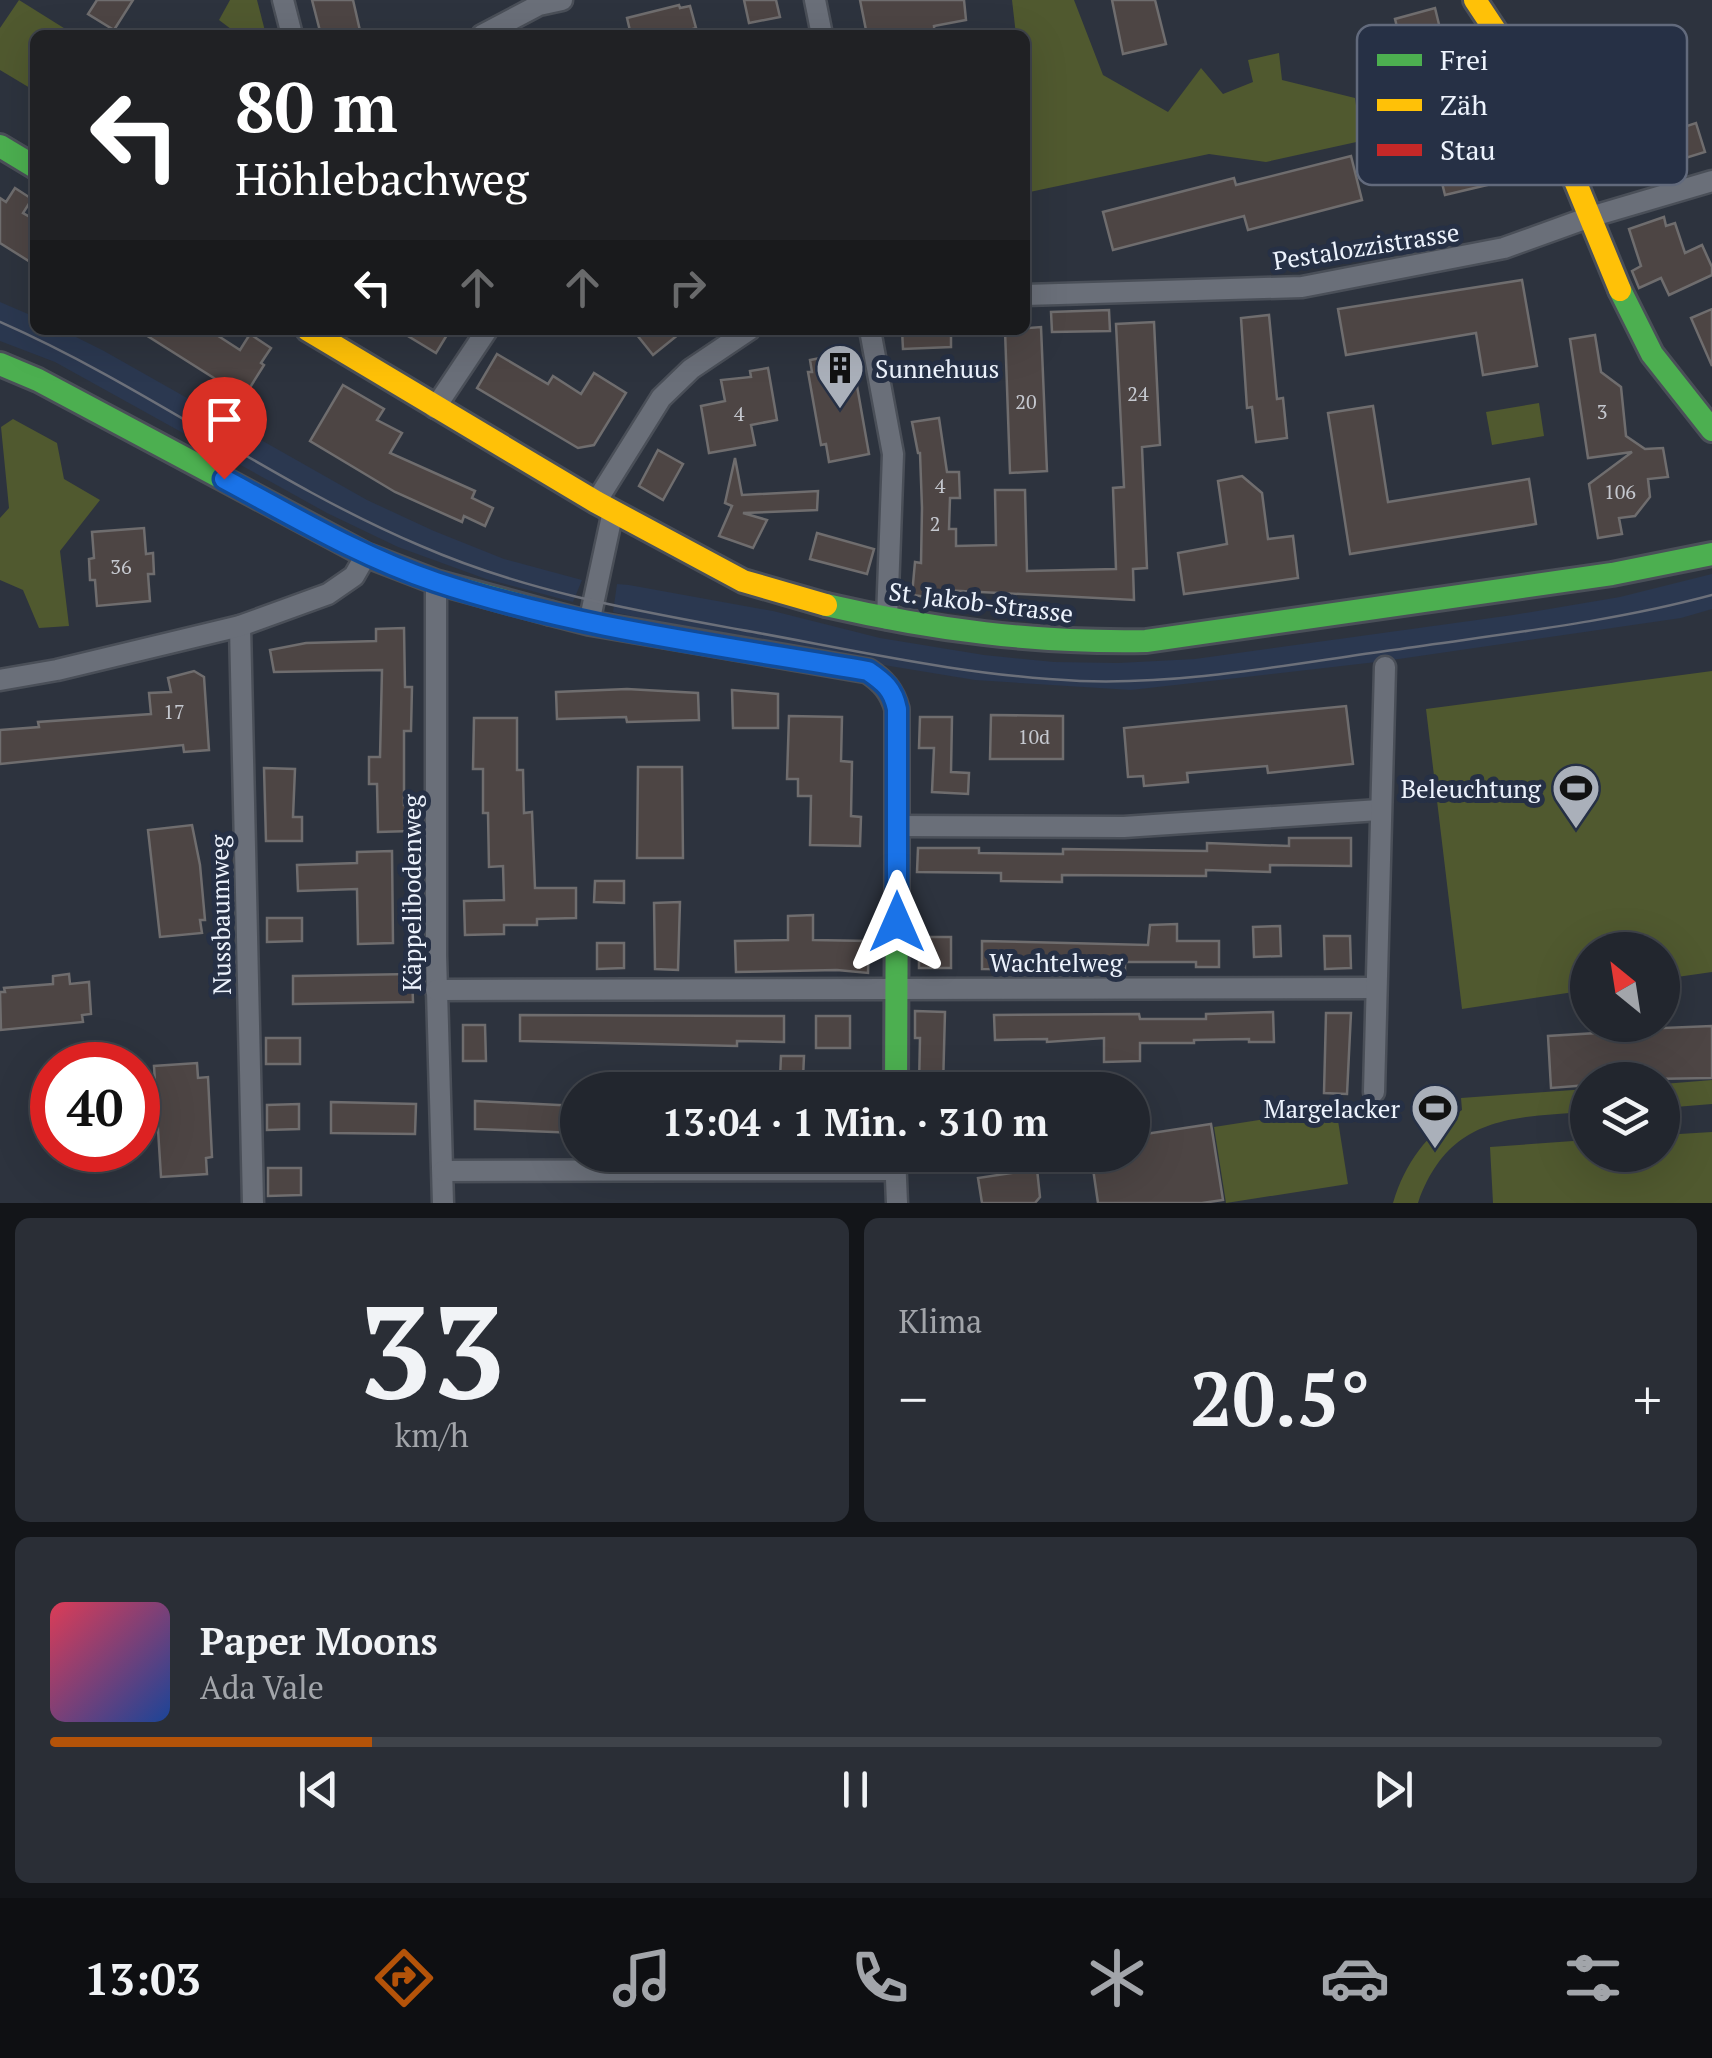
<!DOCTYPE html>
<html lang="de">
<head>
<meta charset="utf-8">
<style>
  :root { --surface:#22262e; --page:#2a2e36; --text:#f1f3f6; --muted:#a2a5aa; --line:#3f434a; --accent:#b45309 }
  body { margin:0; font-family:"PT Serif",serif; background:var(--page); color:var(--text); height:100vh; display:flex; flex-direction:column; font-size:38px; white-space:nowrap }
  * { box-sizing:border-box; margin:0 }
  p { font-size:32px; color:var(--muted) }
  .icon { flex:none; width:55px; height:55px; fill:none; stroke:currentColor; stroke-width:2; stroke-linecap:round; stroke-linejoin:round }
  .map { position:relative; height:1203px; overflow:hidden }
  .sheet { display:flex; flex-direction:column; gap:15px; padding:15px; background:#131519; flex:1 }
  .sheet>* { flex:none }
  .banner { position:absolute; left:30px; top:30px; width:1000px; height:305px; border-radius:15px; box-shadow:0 10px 40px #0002,0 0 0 2px var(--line); background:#202124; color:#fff; overflow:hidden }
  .needle { width:65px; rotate:330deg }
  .tools { position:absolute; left:1570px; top:932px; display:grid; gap:20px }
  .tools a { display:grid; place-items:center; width:110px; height:110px; border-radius:50%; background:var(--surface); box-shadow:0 10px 40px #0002,0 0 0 2px var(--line); font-size:50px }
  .speed { position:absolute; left:30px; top:1042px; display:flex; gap:20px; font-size:50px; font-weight:700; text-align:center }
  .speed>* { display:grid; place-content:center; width:130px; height:130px; border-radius:50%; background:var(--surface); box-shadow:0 10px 40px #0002,0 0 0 2px var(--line); line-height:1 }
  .speed .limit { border:15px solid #d22; background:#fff; color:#111 }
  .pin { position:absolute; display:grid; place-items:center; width:85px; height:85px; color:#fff; margin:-102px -42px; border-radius:50% 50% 50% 0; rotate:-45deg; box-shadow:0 0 10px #0007 }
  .pin .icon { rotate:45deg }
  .me { position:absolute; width:110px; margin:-55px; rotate:0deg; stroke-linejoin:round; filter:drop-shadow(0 0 8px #0008) }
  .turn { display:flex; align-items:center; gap:35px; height:210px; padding:0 40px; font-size:45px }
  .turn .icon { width:130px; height:130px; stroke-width:2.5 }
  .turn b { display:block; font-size:70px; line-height:85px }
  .lanes { display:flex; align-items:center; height:95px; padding:0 40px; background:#0003; justify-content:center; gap:50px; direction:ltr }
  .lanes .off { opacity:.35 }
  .big { font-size:75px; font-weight:700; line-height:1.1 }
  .sheet .widget { flex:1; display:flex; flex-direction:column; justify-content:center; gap:15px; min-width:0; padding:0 35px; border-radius:15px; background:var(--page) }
  .sheet .dial { align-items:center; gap:0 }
  .dial b { font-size:130px; line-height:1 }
  .song { display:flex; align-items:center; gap:30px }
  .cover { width:120px; height:120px; border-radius:15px; background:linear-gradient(135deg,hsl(350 70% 55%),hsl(220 70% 35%)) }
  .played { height:10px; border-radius:5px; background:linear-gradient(90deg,var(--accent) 20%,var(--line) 20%) }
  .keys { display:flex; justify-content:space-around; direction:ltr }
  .heat { display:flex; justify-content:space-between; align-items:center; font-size:55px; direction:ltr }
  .sheet .tiles { flex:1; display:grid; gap:15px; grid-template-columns:1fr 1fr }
  .widget:last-child { grid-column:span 2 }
  .trip { position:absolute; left:560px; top:1072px; width:590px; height:100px; border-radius:50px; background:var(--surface); box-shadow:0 10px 40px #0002,0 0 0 2px var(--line); font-weight:700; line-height:100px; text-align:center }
  .tabs { display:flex; height:160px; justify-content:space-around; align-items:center; background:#0e0f12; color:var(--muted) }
  .tabs .icon { width:70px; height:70px }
  .tabs .on { color:var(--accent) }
  .tabs b { font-size:45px; color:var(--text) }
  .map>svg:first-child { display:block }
  .built { fill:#2b3850 }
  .green { fill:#50592f }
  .building { fill:#4d4544; stroke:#6f6d6e; stroke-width:2.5 }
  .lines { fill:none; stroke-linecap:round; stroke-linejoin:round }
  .street-casing { stroke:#4a4f58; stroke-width:25 }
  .fast-casing { stroke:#4a4f58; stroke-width:28 }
  .slow-casing { stroke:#4a4f58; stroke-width:28 }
  .jam-casing { stroke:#4a4f58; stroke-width:28 }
  .street { stroke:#6a6f79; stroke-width:20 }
  .fast { stroke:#4caf50; stroke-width:22 }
  .slow { stroke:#ffc107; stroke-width:22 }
  .jam { stroke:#c62828; stroke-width:22 }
  .tram { stroke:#6c707a; stroke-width:2.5 }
  .route-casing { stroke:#114b97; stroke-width:25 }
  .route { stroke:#1a73e8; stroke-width:18 }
  .labels { text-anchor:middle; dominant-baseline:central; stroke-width:10; stroke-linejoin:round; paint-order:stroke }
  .number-label { font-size:20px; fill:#c5c8cf }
  .street-label { font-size:25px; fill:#edf3fd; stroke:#263045 }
  .poi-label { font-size:25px; fill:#edf3fd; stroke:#263045; text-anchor:end }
  .key { fill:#263045; stroke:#626a7c; stroke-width:2.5 }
  .key-label { font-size:28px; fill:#edf3fd }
</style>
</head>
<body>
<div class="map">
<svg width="1712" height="1203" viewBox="0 0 1712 1203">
  <rect width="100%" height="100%" fill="#2d333e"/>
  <g class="built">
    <path d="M0,302L35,317V330H62L104,351L367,500L434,531L504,559L582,580L573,602L486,579L398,547L327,513L55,362L0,341Z"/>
    <path d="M1712,574V609L1681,618L1385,661L1131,690L975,680L768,646L613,612L617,584L629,585L773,611L880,638L984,655L1054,662L1118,663L1195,659L1513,615L1620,597Z"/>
  </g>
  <g class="green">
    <path d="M19,0L75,35H35V91L0,70V28Z"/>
    <path d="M230,0H257L266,35H239L219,20Z"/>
    <path d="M1012,0H1074L1103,75L1168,112L1201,68L1223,94L1253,82L1248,60L1279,53L1282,80L1355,98L1361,141L1266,162L1209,154L1025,193V35H1016Z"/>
    <path d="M1539,403L1544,436L1492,445L1486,412Z"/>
    <path d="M13,419L57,443L64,479L100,500L60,551L69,626L39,628L23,590L0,580V518L9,508L1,427Z"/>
    <path d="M1712,671V972L1663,979L1662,950H1588L1587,990L1462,1009L1426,709Z"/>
    <path d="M1712,1080V1104L1663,1108V1084Z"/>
    <path d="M1587,1089V1112C1510,1117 1448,1117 1418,1203H1393C1405,1163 1427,1134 1462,1110L1461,1098Z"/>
    <path d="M1336,1108L1348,1184L1226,1203L1214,1127Z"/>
    <path d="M1712,1132V1203H1493L1490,1147L1587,1140L1588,1155H1662L1663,1135Z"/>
  </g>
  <g class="building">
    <path d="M97,0H133L114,30L88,14Z"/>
    <path d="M312,0H353L361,35H321Z"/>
    <path d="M744,0H776L780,17L749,23Z"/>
    <path d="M860,0H964L966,20L934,26L935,35H867Z"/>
    <path d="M1112,0H1155L1166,44L1123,54Z"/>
    <path d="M679,5L680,8L690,6L696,28L686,31L687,35H631L627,18Z"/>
    <path d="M1435,8L1456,94L1465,92L1487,185L1445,195L1423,106L1417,108L1395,19Z"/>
    <path d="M1696,123L1705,152L1669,163L1672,171L1650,182L1637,155L1670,140L1668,132Z"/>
    <path d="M1351,156L1362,200L1248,230L1244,216L1113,250L1103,212L1234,178L1236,185Z"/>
    <path d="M15,188L32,199L23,213L35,220V265L0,243V198L6,202Z"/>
    <path d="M1664,217L1666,226L1675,223L1685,253L1702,245L1712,267V275L1669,295L1661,278L1639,288L1632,271L1641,266L1629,229Z"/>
    <path d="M1522,280L1537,366L1483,375L1476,333L1346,355L1338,309Z"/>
    <path d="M1712,309V366L1691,318Z"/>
    <path d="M1109,310L1110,331L1052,332L1051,312Z"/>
    <path d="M1269,315L1277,399L1283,398L1287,438L1256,442L1252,407L1247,408L1241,318Z"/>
    <path d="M1154,322L1160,445L1142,447L1147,568L1133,569L1134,600L943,590L942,599L912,595L915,562L921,563L922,508L920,453H918L912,422L939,418L947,472H959L960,498H950L949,529H956V546L996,545L995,490H1025L1027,571L1116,569L1113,488L1124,487L1116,324Z"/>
    <path d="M1041,327L1047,471L1010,473L1005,330Z"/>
    <path d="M138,330H209L240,350L250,334L271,348L261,363L264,365L244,397Z"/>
    <path d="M398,330H450L436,353Z"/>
    <path d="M633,330H684L653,355Z"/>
    <path d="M902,330H951V347L903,349Z"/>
    <path d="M1595,335L1601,372L1621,387L1626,436L1645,449L1663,448L1668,477L1648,479L1650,497L1635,516L1619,518L1622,534L1598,538L1589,484L1632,452L1588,458L1570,339Z"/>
    <path d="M851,352L869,454L829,462L826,444L821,445L808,372H812L810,360Z"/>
    <path d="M497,354L548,384L553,376L581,394L594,373L626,393L594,445L578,448L477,388Z"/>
    <path d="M768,368L777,420L751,425L755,445L709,453L701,406L725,401L721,380L751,377L750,371Z"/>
    <path d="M343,385L384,409L377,420L402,433L390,453L475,491L472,498L493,508L485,526L464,516L462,522L395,492L310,441Z"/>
    <path d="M1373,406L1388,502L1529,479L1536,524L1350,554L1328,413Z"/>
    <path d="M658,450L683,464L663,500L639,486Z"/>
    <path d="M735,458L742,495L818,491L817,510L743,513L767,520L753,548L719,536L732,506L725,503Z"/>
    <path d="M1242,476L1262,493L1268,539L1293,536L1298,578L1184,594L1178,553L1227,544L1218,481Z"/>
    <path d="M144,528L146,554L153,553L154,574H148L150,601L97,606L95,580H90L89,559L94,558L92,532Z"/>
    <path d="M817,533L874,549L867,574L810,559Z"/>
    <path d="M404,628L405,687H412L411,731H404V805H410L411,831L378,832L377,784H369V757H380L382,670L274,672L270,650L306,643L376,641V629Z"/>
    <path d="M194,671L204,677L209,750L184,752L183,745L0,764V730L39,727L38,722L151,714L149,693L171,692L168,678Z"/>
    <path d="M627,689L698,693L699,720L627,722L626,717L557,719L556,692Z"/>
    <path d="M732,690L778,694V728H733Z"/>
    <path d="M1346,706L1353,764L1268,773L1267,766L1187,773L1188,782L1144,786L1143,776L1128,777L1124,728Z"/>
    <path d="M991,715L1063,716V759H990Z"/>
    <path d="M789,716L842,717L841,761L852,762L851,816L861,817L860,846L810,845L811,796H798V779H787Z"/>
    <path d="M920,717H952L951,772L969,773L968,794L932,792L934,748H919Z"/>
    <path d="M474,718H517V770H523L524,813L532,812L535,888H576V918L537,919V925H504V934L465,935L464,901L504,900L503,866L489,867L488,813H483V769H473Z"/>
    <path d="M638,767H682L683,858H637Z"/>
    <path d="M264,768L295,769L293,817H302V841H266Z"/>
    <path d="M192,825L200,865L205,920H200L202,933L160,937L148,830Z"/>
    <path d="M1289,838H1351V866L1270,865V872L1206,870V876L1062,875V882L1001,881V873L917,872L918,848H979V853L1063,854V849L1207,851V843L1289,846Z"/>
    <path d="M392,851L393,943L358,944L357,889L298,891L297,865L357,863V852Z"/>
    <path d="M595,881H624V903L594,902Z"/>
    <path d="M680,902L678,970L655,969L654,903Z"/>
    <path d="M813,915V940L869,941L868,973L837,970L736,972L735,941L788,940V916Z"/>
    <path d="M267,918H302V941L267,942Z"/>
    <path d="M1177,924V941H1219V967H1196V962H1125V970L982,969V941L1148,945L1150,925Z"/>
    <path d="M1280,926L1281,956L1254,957L1253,927Z"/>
    <path d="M1324,936H1350L1351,968L1325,969Z"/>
    <rect x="919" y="937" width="32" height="31"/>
    <path d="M597,943H624V968L597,969Z"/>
    <path d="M69,974L70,984L89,982L91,1014L82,1015L83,1022L1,1030L0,992H5L4,988L53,984V976Z"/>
    <path d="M412,974L413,1002L293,1004V976Z"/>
    <path d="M915,1011L945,1012L943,1087L919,1086L920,1038H915Z"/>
    <path d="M1273,1012L1274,1042H1249V1039L1194,1040V1043H1140V1061L1104,1062V1038L1047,1042V1039L995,1040L994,1015L1139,1014L1140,1019H1206V1014Z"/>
    <path d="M1326,1013H1351L1347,1094L1324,1093Z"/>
    <path d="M520,1015L784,1016V1042L737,1041V1046L520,1041Z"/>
    <rect x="816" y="1016" width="34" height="32"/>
    <path d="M463,1025H485L486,1061H463Z"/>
    <path d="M1629,1025H1664V1028L1712,1026V1078L1588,1080V1085L1551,1088L1548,1036L1630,1031Z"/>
    <rect x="266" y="1038" width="34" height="26"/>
    <path d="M781,1056H804L803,1078H780Z"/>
    <path d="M197,1063L198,1078L208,1077L212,1157L206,1158L207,1174L161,1177L154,1066Z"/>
    <path d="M475,1101L578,1106V1133L475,1129Z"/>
    <path d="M331,1102L416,1104L415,1134L331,1133Z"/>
    <path d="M299,1104V1129L267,1130V1105Z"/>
    <path d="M1211,1124L1223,1200L1202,1203H1098L1091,1155H1132V1136Z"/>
    <path d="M268,1168H301V1195L268,1196Z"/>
    <path d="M1037,1169L1040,1197L1035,1203H982L978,1178Z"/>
  </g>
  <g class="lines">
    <g class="street-casing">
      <g id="street">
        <path d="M283,0L292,35"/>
        <path d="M815,0L822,35"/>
        <path d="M482,35L539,5L562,0"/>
        <path d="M1025,295L1302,287L1504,248L1590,217L1712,181"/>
        <path d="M870,330L893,454L887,619"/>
        <path d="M435,408L487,330"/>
        <path d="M596,502L661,398L691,369L749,330"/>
        <path d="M436,582V955L443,1203"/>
        <path d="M589,623L613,511"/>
        <path d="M240,626L253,1203"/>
        <path d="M0,680L57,670L240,626L328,594L354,576L366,555"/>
        <path d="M896,826L1124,827L1379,810"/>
        <path d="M436,990L1376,988"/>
        <path d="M1374,1092L1385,667"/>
        <path d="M895,1155L897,1203"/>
        <path d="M443,1171L895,1170"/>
      </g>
    </g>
    <g class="fast-casing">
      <g id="fast">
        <path d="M0,146L35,167"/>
        <path d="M1620,290L1652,354L1712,430"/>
        <path d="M0,364L38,380L366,555L436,582L550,613"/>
        <path d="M826,605C934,630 1035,643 1146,641L1612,574L1712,554"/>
        <path d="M896,1090L897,860"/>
      </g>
    </g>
    <g class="slow-casing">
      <g id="slow">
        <path d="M1475,0L1524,74L1557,137L1620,290"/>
        <path d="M308,330L596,502L743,581L826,605"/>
      </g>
    </g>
    <g class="jam-casing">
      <path id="jam" d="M550,613L589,623L868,671C883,681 892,691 897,709V860"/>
    </g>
    <use href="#street" class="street"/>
    <use href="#fast" class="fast"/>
    <use href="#slow" class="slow"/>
    <use href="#jam" class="jam"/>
    <path class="tram" d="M0,322C146,386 274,484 421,546C524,591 632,610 742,630C854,650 966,676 1080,681C1185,685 1290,664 1393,650C1500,634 1608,623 1712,595"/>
  </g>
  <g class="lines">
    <g class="route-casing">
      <path id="route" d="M224,479C293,516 361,557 436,582C575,628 723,646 868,671C884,682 893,689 897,709V922"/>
    </g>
    <use href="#route" class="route"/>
  </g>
  <defs>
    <g id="building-pin" transform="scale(2.5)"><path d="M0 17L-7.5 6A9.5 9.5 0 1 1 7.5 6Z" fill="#aab0ba" stroke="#263045"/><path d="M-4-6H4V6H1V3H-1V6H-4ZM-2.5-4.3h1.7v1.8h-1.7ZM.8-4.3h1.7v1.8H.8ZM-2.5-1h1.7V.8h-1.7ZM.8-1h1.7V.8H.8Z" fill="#111"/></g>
    <g id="stadium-pin" transform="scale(2.5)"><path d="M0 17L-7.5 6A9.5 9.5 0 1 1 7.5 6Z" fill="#aab0ba" stroke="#263045"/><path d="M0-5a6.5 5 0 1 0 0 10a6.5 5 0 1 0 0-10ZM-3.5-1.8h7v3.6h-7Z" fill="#111"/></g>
  </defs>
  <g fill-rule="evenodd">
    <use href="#building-pin" x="840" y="368"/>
    <use href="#stadium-pin" x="1576" y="788"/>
    <use href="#stadium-pin" x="1435" y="1108"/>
  </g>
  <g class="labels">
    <g class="number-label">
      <text x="1138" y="393">24</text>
      <text x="1026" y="401">20</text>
      <text x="1602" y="411">3</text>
      <text x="739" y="413">4</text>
      <text x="940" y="485">4</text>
      <text x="1620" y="491">106</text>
      <text x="935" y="523">2</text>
      <text x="121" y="566">36</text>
      <text x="174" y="711">17</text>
      <text x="1034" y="736">10d</text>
    </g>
    <g class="street-label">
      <text transform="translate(1366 246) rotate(-9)">Pestalozzistrasse</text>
      <text transform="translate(981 602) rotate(7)">St. Jakob-Strasse</text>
      <text transform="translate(411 893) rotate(-90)">Käppelibodenweg</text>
      <text transform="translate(220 915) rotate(-91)">Nussbaumweg</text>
      <text x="1056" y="962">Wachtelweg</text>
    </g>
    <g class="poi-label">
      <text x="875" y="368" text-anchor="start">Sunnehuus</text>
      <text x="1541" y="788">Beleuchtung</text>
      <text x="1400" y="1108">Margelacker</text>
    </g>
  </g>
  <rect x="1357" y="25" width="330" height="160" rx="15" class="key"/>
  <rect x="1377" y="54" width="45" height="12" fill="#4caf50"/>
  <rect x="1377" y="99" width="45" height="12" fill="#ffc107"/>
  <rect x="1377" y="144" width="45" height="12" fill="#c62828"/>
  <g class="key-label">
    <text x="1440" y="70">Frei</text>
    <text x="1440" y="115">Zäh</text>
    <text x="1440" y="160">Stau</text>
  </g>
</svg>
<div class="tools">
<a><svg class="needle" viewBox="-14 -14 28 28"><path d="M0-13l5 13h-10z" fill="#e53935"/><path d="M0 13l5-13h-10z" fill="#a2a5aa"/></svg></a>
<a><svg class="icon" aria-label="layers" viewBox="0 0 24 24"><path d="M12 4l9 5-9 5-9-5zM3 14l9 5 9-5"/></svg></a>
</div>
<div class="speed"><div class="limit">40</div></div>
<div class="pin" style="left:224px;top:479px;background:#d93025"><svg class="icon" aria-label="arrive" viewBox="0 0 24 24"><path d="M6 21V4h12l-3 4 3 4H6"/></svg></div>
<svg class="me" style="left:897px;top:922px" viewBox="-20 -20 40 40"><path d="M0-17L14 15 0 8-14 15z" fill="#1a73e8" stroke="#fff" stroke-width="4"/></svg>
<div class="trip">13:04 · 1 Min. · 310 m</div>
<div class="banner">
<div class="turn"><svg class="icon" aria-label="left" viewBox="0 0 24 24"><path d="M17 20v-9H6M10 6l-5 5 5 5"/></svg><div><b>80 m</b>Höhlebachweg</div></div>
<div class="lanes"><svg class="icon" aria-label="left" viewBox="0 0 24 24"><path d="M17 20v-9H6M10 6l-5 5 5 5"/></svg><svg class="icon off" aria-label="ahead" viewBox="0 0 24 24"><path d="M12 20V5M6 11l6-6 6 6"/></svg><svg class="icon off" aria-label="ahead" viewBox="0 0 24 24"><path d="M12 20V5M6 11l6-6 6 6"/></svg><svg class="icon off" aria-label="right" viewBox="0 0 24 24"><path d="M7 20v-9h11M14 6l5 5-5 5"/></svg></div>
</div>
</div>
<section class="sheet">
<div class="tiles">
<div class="widget dial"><b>33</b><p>km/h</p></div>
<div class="widget"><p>Klima</p>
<div class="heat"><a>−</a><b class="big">20.5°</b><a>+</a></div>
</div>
<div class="widget">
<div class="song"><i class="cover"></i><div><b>Paper Moons</b><p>Ada Vale</p></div></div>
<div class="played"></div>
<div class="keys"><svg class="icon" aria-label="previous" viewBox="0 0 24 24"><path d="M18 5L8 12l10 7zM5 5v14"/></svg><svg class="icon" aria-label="pause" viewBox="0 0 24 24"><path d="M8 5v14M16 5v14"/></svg><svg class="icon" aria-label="next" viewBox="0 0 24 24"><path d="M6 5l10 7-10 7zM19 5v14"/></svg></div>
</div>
</div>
</section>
<nav class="tabs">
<b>13:03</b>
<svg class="icon on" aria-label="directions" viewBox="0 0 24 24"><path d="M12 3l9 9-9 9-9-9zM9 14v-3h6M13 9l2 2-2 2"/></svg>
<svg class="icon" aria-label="music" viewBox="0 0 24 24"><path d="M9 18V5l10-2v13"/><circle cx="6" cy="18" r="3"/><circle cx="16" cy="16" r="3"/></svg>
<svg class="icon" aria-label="phone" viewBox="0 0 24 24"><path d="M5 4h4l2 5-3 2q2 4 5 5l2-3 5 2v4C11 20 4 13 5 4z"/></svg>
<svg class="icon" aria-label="climate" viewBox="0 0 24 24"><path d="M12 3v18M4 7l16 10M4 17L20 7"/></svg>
<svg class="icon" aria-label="car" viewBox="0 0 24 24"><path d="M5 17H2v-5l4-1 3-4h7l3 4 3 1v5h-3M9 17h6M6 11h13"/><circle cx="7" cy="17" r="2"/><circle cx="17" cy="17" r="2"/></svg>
<svg class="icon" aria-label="filters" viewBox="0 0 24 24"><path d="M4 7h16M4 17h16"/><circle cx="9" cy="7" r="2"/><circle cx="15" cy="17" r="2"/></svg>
</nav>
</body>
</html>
